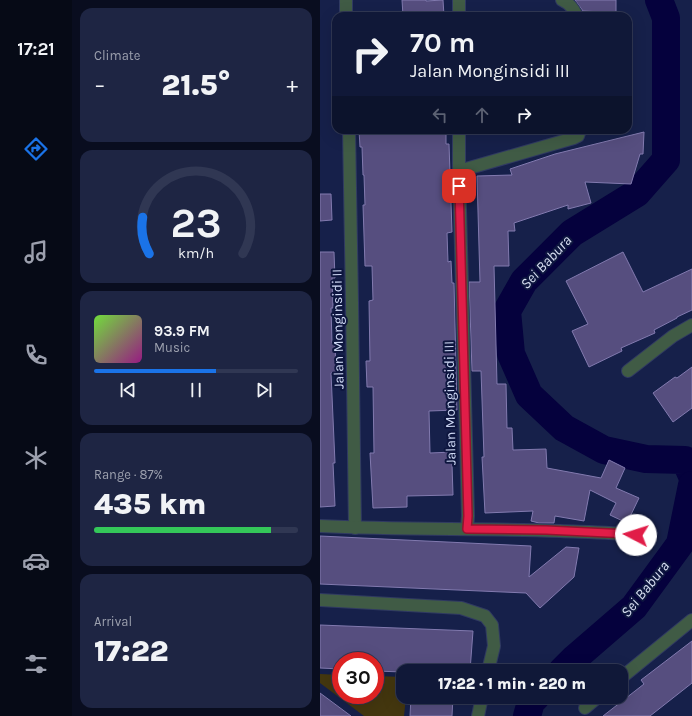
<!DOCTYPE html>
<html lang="en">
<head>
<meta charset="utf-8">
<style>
  :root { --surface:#101838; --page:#1e2543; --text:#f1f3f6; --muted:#9ca0ae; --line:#303753; --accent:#1a73e8 }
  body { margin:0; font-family:Karla,sans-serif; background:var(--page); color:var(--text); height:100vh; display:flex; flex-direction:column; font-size:15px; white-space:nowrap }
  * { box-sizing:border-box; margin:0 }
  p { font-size:13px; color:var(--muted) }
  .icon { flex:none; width:22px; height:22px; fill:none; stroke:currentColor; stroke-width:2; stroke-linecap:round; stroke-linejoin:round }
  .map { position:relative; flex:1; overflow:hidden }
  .panel { display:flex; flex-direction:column; gap:8px; padding:8px; background:#090d1f; width:248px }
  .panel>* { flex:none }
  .top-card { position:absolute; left:12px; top:12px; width:300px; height:122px; border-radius:12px; box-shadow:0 4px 16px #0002,0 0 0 1px var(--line); background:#101838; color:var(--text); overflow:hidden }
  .speed { position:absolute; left:12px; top:652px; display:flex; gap:8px; font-size:20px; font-weight:700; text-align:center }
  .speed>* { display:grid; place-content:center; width:52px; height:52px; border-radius:50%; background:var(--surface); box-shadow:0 4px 16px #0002,0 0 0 1px var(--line); line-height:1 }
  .speed .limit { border:6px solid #d22; background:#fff; color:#111 }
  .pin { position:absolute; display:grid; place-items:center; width:34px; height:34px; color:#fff; margin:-17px; border-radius:8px; box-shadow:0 2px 6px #0006 }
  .me { position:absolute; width:44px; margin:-22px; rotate:275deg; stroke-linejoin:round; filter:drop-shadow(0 0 3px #0008) }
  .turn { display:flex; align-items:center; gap:14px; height:84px; padding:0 12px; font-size:18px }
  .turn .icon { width:52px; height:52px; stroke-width:2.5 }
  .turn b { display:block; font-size:28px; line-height:34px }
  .lanes { display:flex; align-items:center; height:38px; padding:0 12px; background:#0003; justify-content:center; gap:20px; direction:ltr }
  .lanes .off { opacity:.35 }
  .big { font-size:30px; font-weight:800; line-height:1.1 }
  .panel .tile { flex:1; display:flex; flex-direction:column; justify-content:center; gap:6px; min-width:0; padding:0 14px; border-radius:12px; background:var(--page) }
  .panel .dial { align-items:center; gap:0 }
  .dial svg { height:104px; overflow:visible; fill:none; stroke:var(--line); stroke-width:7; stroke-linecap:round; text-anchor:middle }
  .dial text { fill:var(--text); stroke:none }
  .song { display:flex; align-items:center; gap:12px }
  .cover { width:48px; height:48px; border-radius:6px; background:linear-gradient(135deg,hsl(100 70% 55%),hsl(310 70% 35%)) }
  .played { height:4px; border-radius:2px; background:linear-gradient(90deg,var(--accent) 60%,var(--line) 60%) }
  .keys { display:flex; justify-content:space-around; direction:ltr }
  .heat { display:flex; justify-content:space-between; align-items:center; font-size:22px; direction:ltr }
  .charge { height:6px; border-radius:3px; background:linear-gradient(90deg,#34c759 87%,var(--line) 0) }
  .trip { position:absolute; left:76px; top:664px; width:232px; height:40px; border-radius:12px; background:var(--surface); box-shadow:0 4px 16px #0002,0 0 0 1px var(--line); font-weight:800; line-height:40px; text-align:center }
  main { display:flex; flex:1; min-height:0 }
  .menu { display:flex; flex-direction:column; width:72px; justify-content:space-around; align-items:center; background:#060a16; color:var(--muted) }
  .menu .icon { width:28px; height:28px }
  .menu .current { color:var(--accent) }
  .menu b { font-size:18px; color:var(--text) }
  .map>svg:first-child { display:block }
  .green { fill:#44370f }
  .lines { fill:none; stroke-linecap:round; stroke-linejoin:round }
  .river { stroke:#05013d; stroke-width:28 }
  .building { fill:#564e7f; stroke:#827aaf }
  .street-casing { stroke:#303a62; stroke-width:14 }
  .street { stroke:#405b45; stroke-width:12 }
  .route-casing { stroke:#92132f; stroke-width:10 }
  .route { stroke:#e11d48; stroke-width:7 }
  .labels { text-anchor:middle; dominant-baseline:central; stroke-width:4; stroke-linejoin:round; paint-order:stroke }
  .street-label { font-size:14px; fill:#cfd9f5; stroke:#0e163f }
  .water-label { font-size:15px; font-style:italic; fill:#d5dcef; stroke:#0e163f }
</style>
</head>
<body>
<main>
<nav class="menu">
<b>17:21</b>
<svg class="icon current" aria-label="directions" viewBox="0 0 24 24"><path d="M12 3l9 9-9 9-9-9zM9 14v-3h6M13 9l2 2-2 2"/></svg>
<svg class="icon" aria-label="music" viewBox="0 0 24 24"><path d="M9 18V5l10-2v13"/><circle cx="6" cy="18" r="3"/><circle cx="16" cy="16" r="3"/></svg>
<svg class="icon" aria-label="phone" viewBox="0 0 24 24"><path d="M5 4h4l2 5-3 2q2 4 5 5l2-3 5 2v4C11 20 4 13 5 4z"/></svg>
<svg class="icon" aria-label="climate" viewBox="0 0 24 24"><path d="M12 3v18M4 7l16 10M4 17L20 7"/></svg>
<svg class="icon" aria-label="car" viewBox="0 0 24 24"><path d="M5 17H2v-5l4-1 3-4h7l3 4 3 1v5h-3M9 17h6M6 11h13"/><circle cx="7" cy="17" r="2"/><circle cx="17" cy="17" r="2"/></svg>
<svg class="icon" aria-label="filters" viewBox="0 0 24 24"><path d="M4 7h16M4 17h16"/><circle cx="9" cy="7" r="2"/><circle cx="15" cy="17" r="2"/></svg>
</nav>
<section class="panel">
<div class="tile"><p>Climate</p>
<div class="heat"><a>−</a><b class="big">21.5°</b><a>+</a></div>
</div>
<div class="tile dial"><svg viewBox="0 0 100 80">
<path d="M14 69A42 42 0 1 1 86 69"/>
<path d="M14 69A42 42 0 0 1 9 41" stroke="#1a73e8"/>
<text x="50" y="56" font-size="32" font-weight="700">23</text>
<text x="50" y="72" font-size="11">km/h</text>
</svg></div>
<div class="tile">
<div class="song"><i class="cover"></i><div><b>93.9 FM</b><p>Music</p></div></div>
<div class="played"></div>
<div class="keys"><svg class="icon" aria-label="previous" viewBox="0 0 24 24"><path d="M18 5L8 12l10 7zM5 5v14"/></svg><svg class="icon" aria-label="pause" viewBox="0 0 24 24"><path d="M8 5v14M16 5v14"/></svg><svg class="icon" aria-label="next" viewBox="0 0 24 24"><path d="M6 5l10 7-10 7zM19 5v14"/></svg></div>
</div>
<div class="tile"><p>Range · 87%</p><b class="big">435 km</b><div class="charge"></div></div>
<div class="tile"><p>Arrival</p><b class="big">17:22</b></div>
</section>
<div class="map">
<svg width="372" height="716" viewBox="0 0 372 716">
  <rect width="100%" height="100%" fill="#16204a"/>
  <path class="green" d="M0,674L21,675V695H55V676L83,677V697H86L84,716H44L0,683Z"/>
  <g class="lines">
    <g class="river">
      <path d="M339,0L346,18V160L317,193L252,233L204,281L187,311L191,354L209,395L244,428L284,450L326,459L365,460L372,476"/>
      <path d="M242,671L255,658L314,607L360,544L372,485"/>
      <path d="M207,716L211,702L216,697"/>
    </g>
  </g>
  <g class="building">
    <path d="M82,0H106V1L123,0L124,16H83Z"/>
    <path d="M255,0H296V16H283V12L263,11Z"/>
    <path d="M39,130H126V144H129L132,232L127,233L128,262L131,261L132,283H134L137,410L109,411L110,453L133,452L134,464H132L133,495L87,496V507L53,508L50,453H54L53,387H47L46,361H50L49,301L53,300L52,266H45L43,205H45L44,175H43L42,147H40Z"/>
    <path d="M324,132L323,154H320L311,184L265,182L271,203L248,209V205L194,223L195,231H188L189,266H174L177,384H186L187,428H192L193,450L226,449L227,468L281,478L289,460L305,468L296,488L319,498L307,523L290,515L296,503L270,490L264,521L235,516L234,523H219L211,521L213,511L165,513L162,457H164L161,371H152L149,282H160L157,176L192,175L190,169L235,154Z"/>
    <path d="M0,194H11L12,220L0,221Z"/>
    <path d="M0,252H14L15,278H12L13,308H11L12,343H15L16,372L11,373L15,463H13L15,506L0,507Z"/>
    <path d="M303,252L323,292L372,269V310L357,317V318L334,330L335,333L301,348L302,351L269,367L252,331L268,324L246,281Z"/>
    <path d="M372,367V408L353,422L333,393L355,377L357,378Z"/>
    <path d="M0,536L211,546L209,577L246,547L259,548L254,577L220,608L206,593L0,584Z"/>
    <path d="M0,625L153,631L150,671H83V672L55,671V661H21V669L0,668Z"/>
    <path d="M372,641V683L330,716H283L324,684L321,680Z"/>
    <path d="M0,693L31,716H0Z"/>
    <path d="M91,697H133L132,716H90Z"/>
  </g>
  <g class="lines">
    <g class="street-casing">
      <g id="street">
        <path d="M26,0V16"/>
        <path d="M242,0C250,4 253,8 257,16"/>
        <path d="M139,16V0"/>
        <path d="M29,130L32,302L35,528"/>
        <path d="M139,130V171L148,516L147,529"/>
        <path d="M139,171L254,138L258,136L260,130"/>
        <path d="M308,371L353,336L372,325"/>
        <path d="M0,526C80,530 160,528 240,531C265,532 292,532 316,535"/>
        <path d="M0,600L141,608L165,616L172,625L174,646L168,671"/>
        <path d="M301,678L372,620"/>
        <path d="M265,708L278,697"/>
        <path d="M158,716L162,697"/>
      </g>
    </g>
    <use href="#street" class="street"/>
  </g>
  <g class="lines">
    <g class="route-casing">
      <path id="route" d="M139,186L148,516L147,529L226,530L309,534L316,535"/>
    </g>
    <use href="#route" class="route"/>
  </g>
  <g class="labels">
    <g class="street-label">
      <text transform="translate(18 329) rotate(-91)">Jalan Monginsidi II</text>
      <text transform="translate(130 403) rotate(-91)">Jalan Monginsidi III</text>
    </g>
    <g class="water-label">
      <text transform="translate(226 262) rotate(-47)">Sei Babura</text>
      <text transform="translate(325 589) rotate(-51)">Sei Babura</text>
    </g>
  </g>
</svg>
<div class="speed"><div class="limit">30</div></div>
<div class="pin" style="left:139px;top:186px;background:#d93025"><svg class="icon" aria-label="arrive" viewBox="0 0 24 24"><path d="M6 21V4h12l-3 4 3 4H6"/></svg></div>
<svg class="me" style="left:316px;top:535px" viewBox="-20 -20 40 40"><circle r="19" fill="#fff"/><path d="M0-13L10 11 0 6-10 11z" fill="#e11d48"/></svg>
<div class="trip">17:22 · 1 min · 220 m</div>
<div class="top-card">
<div class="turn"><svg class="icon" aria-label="right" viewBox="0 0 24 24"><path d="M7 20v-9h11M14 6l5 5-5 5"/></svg><div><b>70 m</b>Jalan Monginsidi III</div></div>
<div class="lanes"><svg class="icon off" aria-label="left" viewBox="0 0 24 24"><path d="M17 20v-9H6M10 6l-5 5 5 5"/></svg><svg class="icon off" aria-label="ahead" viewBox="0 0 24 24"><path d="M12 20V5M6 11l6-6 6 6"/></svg><svg class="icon" aria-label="right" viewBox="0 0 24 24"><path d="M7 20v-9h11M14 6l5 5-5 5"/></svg></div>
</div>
</div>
</main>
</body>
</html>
